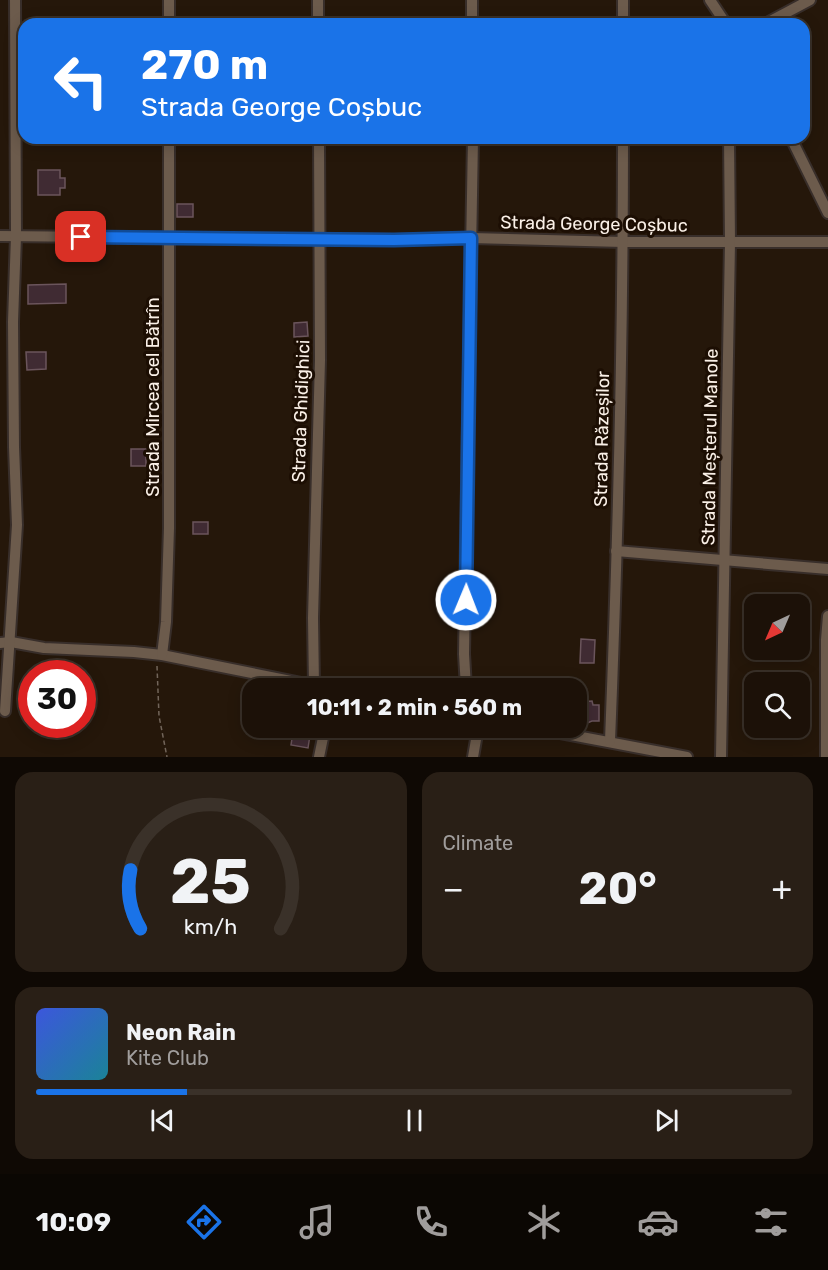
<!DOCTYPE html>
<html lang="en">
<head>
<meta charset="utf-8">
<style>
  :root { --surface:#1c1108; --page:#291f16; --text:#f1f3f6; --muted:#a09d9c; --line:#3a3129; --accent:#1a73e8 }
  body { margin:0; font-family:Rubik,sans-serif; background:var(--page); color:var(--text); height:100vh; display:flex; flex-direction:column; font-size:22px; white-space:nowrap }
  * { box-sizing:border-box; margin:0 }
  p { font-size:20px; color:var(--muted) }
  .icon { flex:none; width:33px; height:33px; fill:none; stroke:currentColor; stroke-width:2; stroke-linecap:round; stroke-linejoin:round }
  .map { position:relative; height:757px; overflow:hidden }
  .panel { display:flex; flex-direction:column; gap:15px; padding:15px; background:#0f0904; flex:1 }
  .panel>* { flex:none }
  .top-card { position:absolute; left:18px; top:18px; width:792px; height:126px; border-radius:18px; box-shadow:0 3px 15px #0003,0 0 0 2px var(--line); background:#1a73e8; color:#fff; overflow:hidden }
  .needle { width:39px; rotate:224deg }
  .fabs { position:absolute; left:744px; top:594px; display:grid; gap:12px }
  .fabs a { display:grid; place-items:center; width:66px; height:66px; border-radius:12px; background:var(--surface); box-shadow:0 3px 15px #0003,0 0 0 2px var(--line); font-size:30px }
  .speed { position:absolute; left:18px; top:660px; display:flex; gap:12px; font-size:30px; font-weight:700; text-align:center }
  .speed>* { display:grid; place-content:center; width:78px; height:78px; border-radius:50%; background:var(--surface); box-shadow:0 3px 15px #0003,0 0 0 2px var(--line); line-height:1 }
  .speed .limit { border:9px solid #d22; background:#fff; color:#111 }
  .pin { position:absolute; display:grid; place-items:center; width:51px; height:51px; color:#fff; margin:-26px; border-radius:12px; box-shadow:0 3px 9px #0006 }
  .me { position:absolute; width:66px; margin:-33px; rotate:1deg; stroke-linejoin:round; filter:drop-shadow(0 0 4px #0008) }
  .turn { display:flex; align-items:center; gap:21px; height:126px; padding:0 24px; font-size:27px }
  .turn .icon { width:78px; height:78px; stroke-width:2.5 }
  .turn b { display:block; font-size:42px; line-height:51px }
  .big { font-size:45px; font-weight:700; line-height:1.1 }
  .panel .card { flex:1; display:flex; flex-direction:column; justify-content:center; gap:9px; min-width:0; padding:0 21px; border-radius:18px; background:var(--page) }
  .panel .dial { align-items:center; gap:0 }
  .dial svg { height:156px; overflow:visible; fill:none; stroke:var(--line); stroke-width:7; stroke-linecap:round; text-anchor:middle }
  .dial text { fill:var(--text); stroke:none }
  .song { display:flex; align-items:center; gap:18px }
  .cover { width:72px; height:72px; border-radius:9px; background:linear-gradient(135deg,hsl(230 70% 55%),hsl(190 70% 35%)) }
  .played { height:6px; border-radius:3px; background:linear-gradient(90deg,var(--accent) 20%,var(--line) 20%) }
  .keys { display:flex; justify-content:space-around; direction:ltr }
  .heat { display:flex; justify-content:space-between; align-items:center; font-size:33px; direction:ltr }
  .panel .tiles { flex:1; display:grid; gap:15px; grid-template-columns:1fr 1fr }
  .card:last-child { grid-column:span 2 }
  .trip { position:absolute; left:242px; top:678px; width:345px; height:60px; border-radius:18px; background:var(--surface); box-shadow:0 3px 15px #0003,0 0 0 2px var(--line); font-weight:700; line-height:60px; text-align:center }
  .dock { display:flex; height:96px; justify-content:space-around; align-items:center; background:#0b0703; color:var(--muted) }
  .dock .icon { width:42px; height:42px }
  .dock .active { color:var(--accent) }
  .dock b { font-size:27px; color:var(--text) }
  .map>svg:first-child { display:block }
  .building { fill:#402b33; stroke:#6b555c; stroke-width:1.5 }
  .lines { fill:none; stroke-linecap:round; stroke-linejoin:round }
  .minor-casing { stroke:#382e2a; stroke-width:14 }
  .path { stroke:#72655a; stroke-width:1.5; stroke-dasharray:4.5 3; stroke-linecap:butt }
  .minor { stroke:#6c5b4c; stroke-width:10 }
  .route-casing { stroke:#114b97; stroke-width:15 }
  .route { stroke:#1a73e8; stroke-width:10 }
  .labels { text-anchor:middle; dominant-baseline:central; stroke-width:6; stroke-linejoin:round; paint-order:stroke }
  .street-label { font-size:18px; fill:#faf0e7; stroke:#1c0e03 }
</style>
</head>
<body>
<div class="map">
<svg width="828" height="757" viewBox="0 0 828 757">
  <rect width="100%" height="100%" fill="#25170a"/>
  <g class="building">
    <path d="M38,170H60V178H65V188H60V195H38Z"/>
    <rect x="177" y="204" width="16" height="13"/>
    <path d="M66,284V303L28,304V285Z"/>
    <path d="M307,322L308,336L294,337V323Z"/>
    <path d="M26,352H46V369L27,370Z"/>
    <rect x="131" y="449" width="15" height="17"/>
    <rect x="193" y="522" width="15" height="12"/>
    <path d="M581,639L595,640L594,663H580Z"/>
    <path d="M592,701L593,705H599V721H592L587,723L586,728L579,727V702Z"/>
    <path d="M293,732L310,735L308,748L291,745Z"/>
  </g>
  <g class="lines">
    <g class="minor-casing">
      <g id="minor">
        <path d="M318,0V24"/>
        <path d="M472,0V24"/>
        <path d="M710,0L726,24"/>
        <path d="M169,24V0"/>
        <path d="M623,24V0"/>
        <path d="M765,24L810,0"/>
        <path d="M791,138L828,213"/>
        <path d="M0,236L394,240L471,238L623,242H828"/>
        <path d="M616,551L828,569"/>
        <path d="M0,643L11,642L44,648L134,652L162,655L326,688"/>
        <path d="M162,655L166,622L169,528V138"/>
        <path d="M314,686L313,618L320,360L319,138"/>
        <path d="M466,688L464,654L473,138"/>
        <path d="M5,711L17,525L14,447L13,322L16,236L15,0"/>
        <path d="M534,728L687,757"/>
        <path d="M610,741C618,540 623,339 623,138"/>
        <path d="M319,757L325,728"/>
        <path d="M473,757L478,728"/>
        <path d="M721,757L730,242L729,138"/>
        <path d="M826,757V640L828,616"/>
      </g>
    </g>
    <g class="path">
      <path d="M157,666L159,716L167,757"/>
      <path d="M576,698L580,701"/>
      <path d="M583,702L585,696"/>
    </g>
    <use href="#minor" class="minor"/>
  </g>
  <g class="lines">
    <g class="route-casing">
      <path id="route" d="M81,237L394,240L471,238L466,600"/>
    </g>
    <use href="#route" class="route"/>
  </g>
  <g class="labels">
    <g class="street-label">
      <text transform="translate(594 224) rotate(1)">Strada George Coșbuc</text>
      <text transform="translate(153 397) rotate(-90)">Strada Mircea cel Bătrîn</text>
      <text transform="translate(301 411) rotate(-88)">Strada Ghidighici</text>
      <text transform="translate(602 439) rotate(-89)">Strada Răzeșilor</text>
      <text transform="translate(710 447) rotate(-89)">Strada Meșterul Manole</text>
    </g>
  </g>
</svg>
<div class="fabs">
<a><svg class="needle" viewBox="-14 -14 28 28"><path d="M0-13l5 13h-10z" fill="#e53935"/><path d="M0 13l5-13h-10z" fill="#a09d9c"/></svg></a>
<a><svg class="icon" aria-label="search" viewBox="0 0 24 24"><circle cx="10" cy="10" r="6"/><path d="M15 15l6 6"/></svg></a>
</div>
<div class="speed"><div class="limit">30</div></div>
<div class="pin" style="left:81px;top:237px;background:#d93025"><svg class="icon" aria-label="arrive" viewBox="0 0 24 24"><path d="M6 21V4h12l-3 4 3 4H6"/></svg></div>
<svg class="me" style="left:466px;top:600px" viewBox="-20 -20 40 40"><circle r="17" fill="#1a73e8" stroke="#fff" stroke-width="3"/><path d="M0-11L8 9 0 5-8 9z" fill="#fff"/></svg>
<div class="trip">10:11 · 2 min · 560 m</div>
<div class="top-card">
<div class="turn"><svg class="icon" aria-label="left" viewBox="0 0 24 24"><path d="M17 20v-9H6M10 6l-5 5 5 5"/></svg><div><b>270 m</b>Strada George Coșbuc</div></div>
</div>
</div>
<section class="panel">
<div class="tiles">
<div class="card dial"><svg viewBox="0 0 100 80">
<path d="M14 69A42 42 0 1 1 86 69"/>
<path d="M14 69A42 42 0 0 1 9 39" stroke="#1a73e8"/>
<text x="50" y="56" font-size="32" font-weight="700">25</text>
<text x="50" y="72" font-size="11">km/h</text>
</svg></div>
<div class="card"><p>Climate</p>
<div class="heat"><a>−</a><b class="big">20°</b><a>+</a></div>
</div>
<div class="card">
<div class="song"><i class="cover"></i><div><b>Neon Rain</b><p>Kite Club</p></div></div>
<div class="played"></div>
<div class="keys"><svg class="icon" aria-label="previous" viewBox="0 0 24 24"><path d="M18 5L8 12l10 7zM5 5v14"/></svg><svg class="icon" aria-label="pause" viewBox="0 0 24 24"><path d="M8 5v14M16 5v14"/></svg><svg class="icon" aria-label="next" viewBox="0 0 24 24"><path d="M6 5l10 7-10 7zM19 5v14"/></svg></div>
</div>
</div>
</section>
<nav class="dock">
<b>10:09</b>
<svg class="icon active" aria-label="directions" viewBox="0 0 24 24"><path d="M12 3l9 9-9 9-9-9zM9 14v-3h6M13 9l2 2-2 2"/></svg>
<svg class="icon" aria-label="music" viewBox="0 0 24 24"><path d="M9 18V5l10-2v13"/><circle cx="6" cy="18" r="3"/><circle cx="16" cy="16" r="3"/></svg>
<svg class="icon" aria-label="phone" viewBox="0 0 24 24"><path d="M5 4h4l2 5-3 2q2 4 5 5l2-3 5 2v4C11 20 4 13 5 4z"/></svg>
<svg class="icon" aria-label="climate" viewBox="0 0 24 24"><path d="M12 3v18M4 7l16 10M4 17L20 7"/></svg>
<svg class="icon" aria-label="car" viewBox="0 0 24 24"><path d="M5 17H2v-5l4-1 3-4h7l3 4 3 1v5h-3M9 17h6M6 11h13"/><circle cx="7" cy="17" r="2"/><circle cx="17" cy="17" r="2"/></svg>
<svg class="icon" aria-label="filters" viewBox="0 0 24 24"><path d="M4 7h16M4 17h16"/><circle cx="9" cy="7" r="2"/><circle cx="15" cy="17" r="2"/></svg>
</nav>
</body>
</html>
